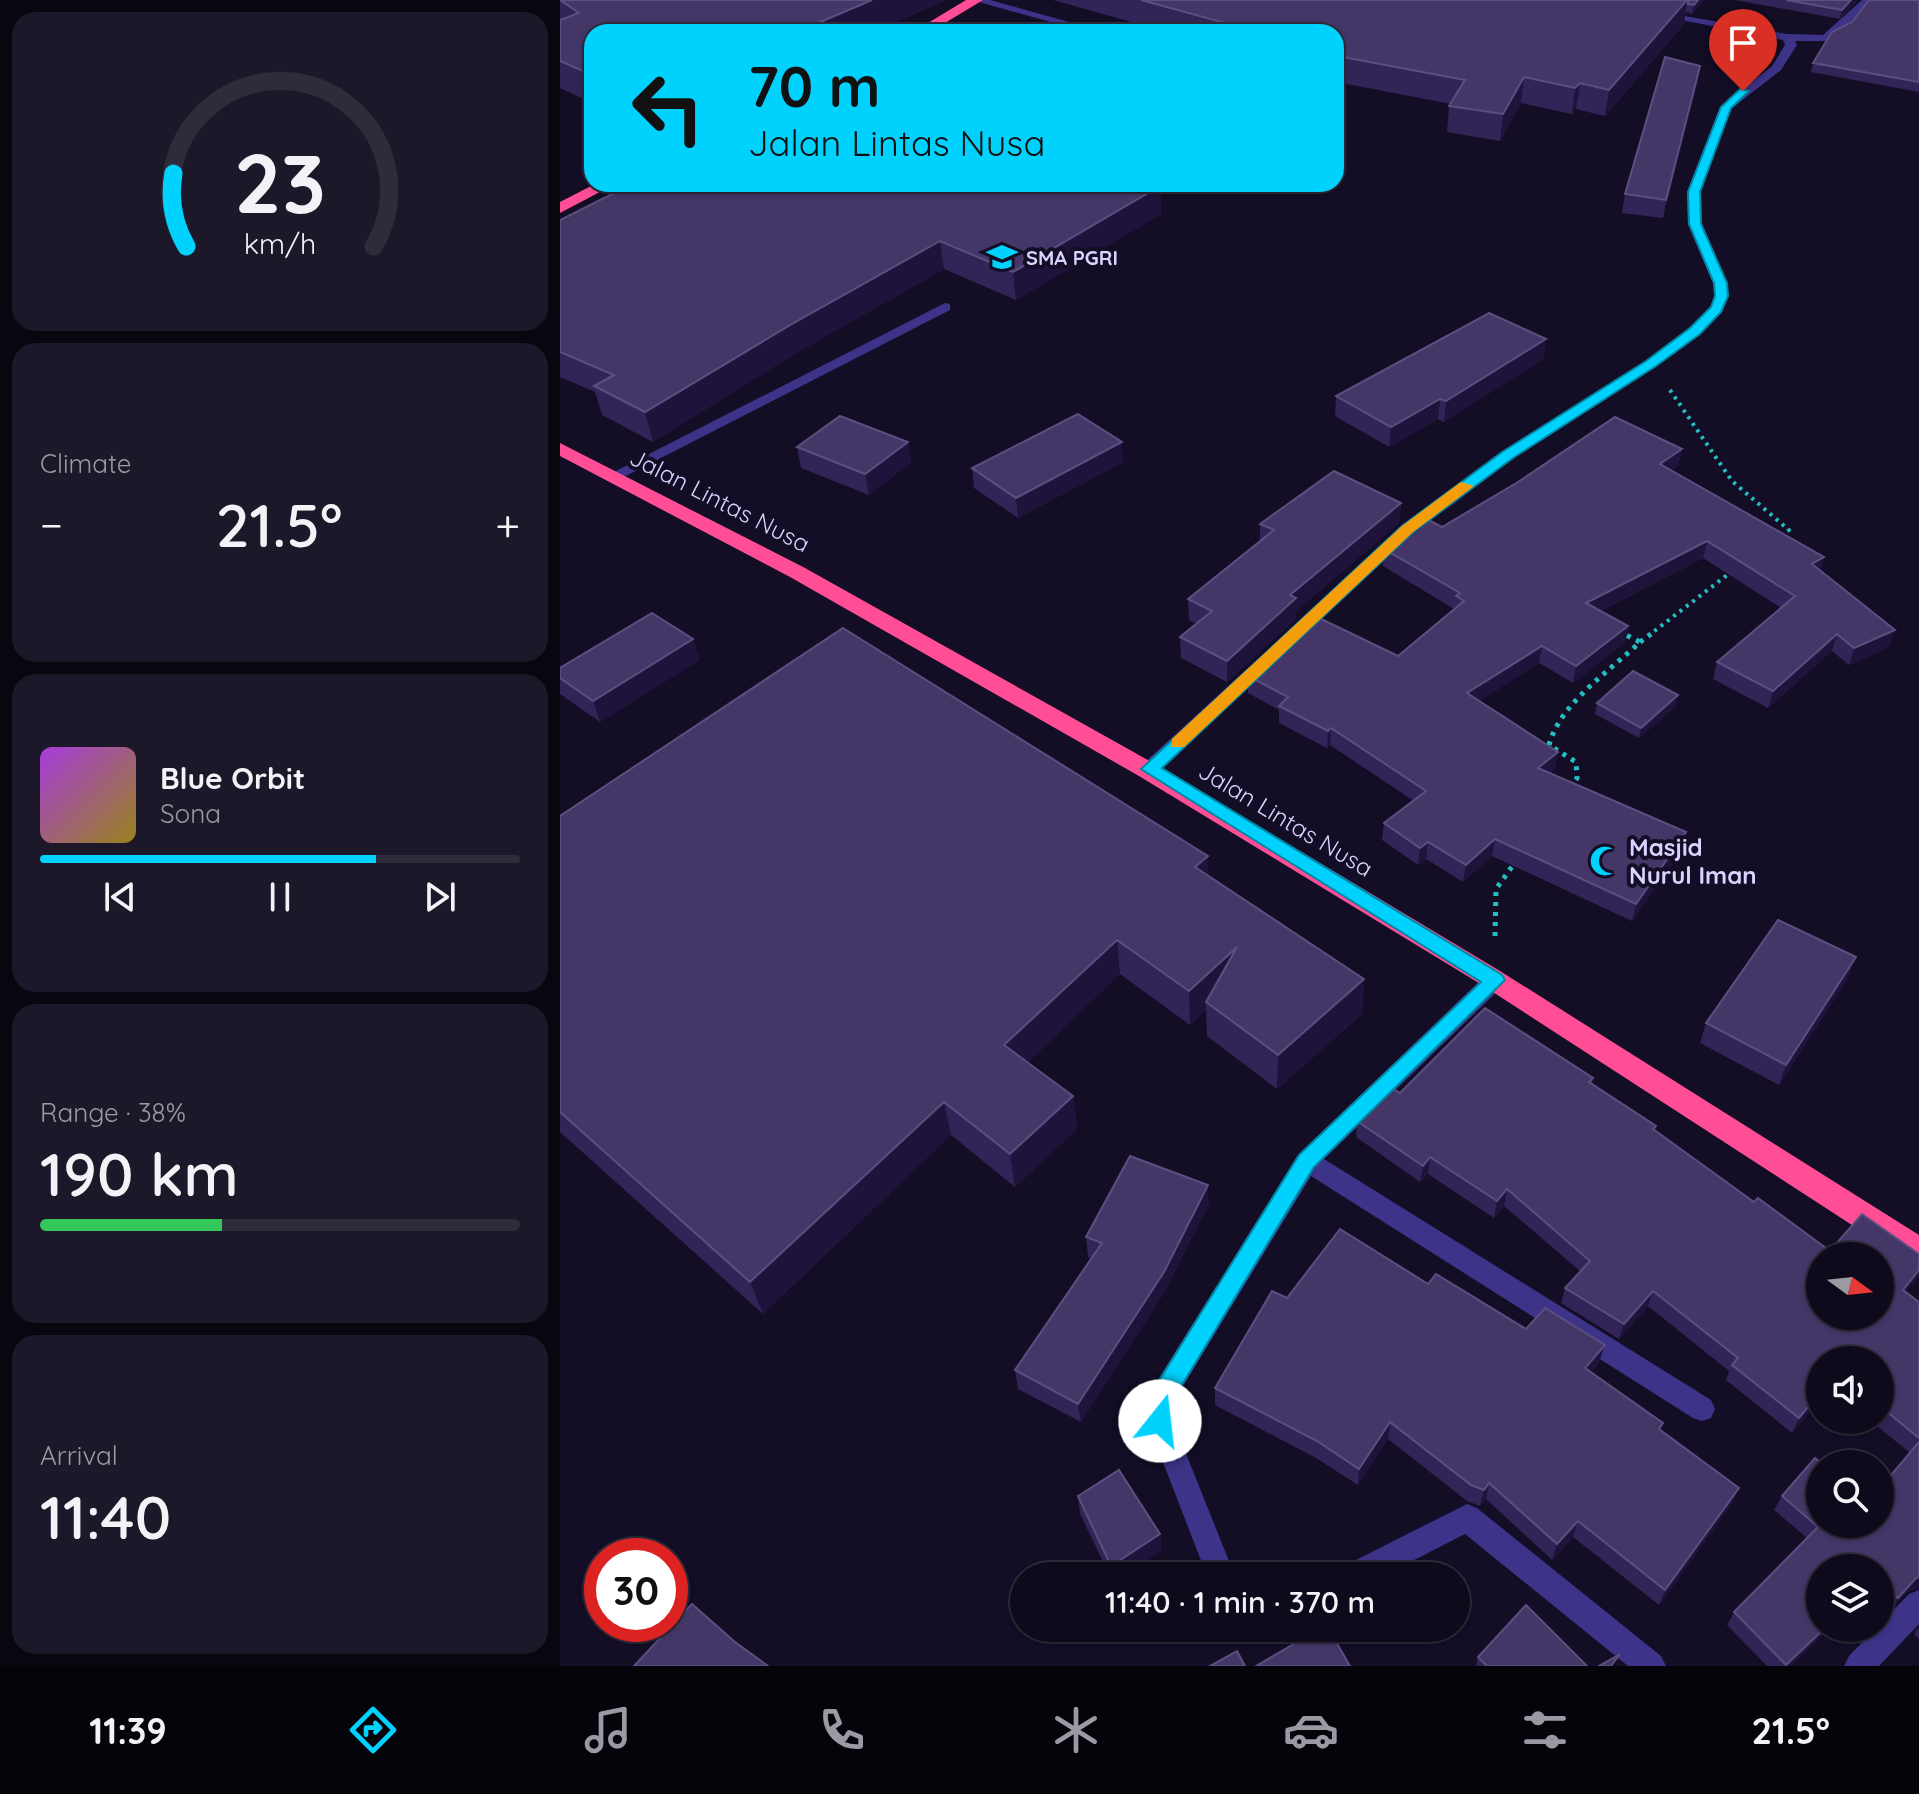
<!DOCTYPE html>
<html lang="en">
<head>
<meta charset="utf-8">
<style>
  :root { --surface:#0e0a1c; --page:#1c1829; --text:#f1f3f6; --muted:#9b9aa3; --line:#2e2b3b; --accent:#00d2fd }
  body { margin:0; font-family:Quicksand,sans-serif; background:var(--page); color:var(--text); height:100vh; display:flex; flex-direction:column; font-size:30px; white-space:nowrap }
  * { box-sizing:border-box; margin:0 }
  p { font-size:26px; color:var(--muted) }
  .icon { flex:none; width:44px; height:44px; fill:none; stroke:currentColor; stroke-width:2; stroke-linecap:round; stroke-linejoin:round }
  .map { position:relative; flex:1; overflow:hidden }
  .drawer { display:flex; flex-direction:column; gap:12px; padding:12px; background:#08060f; width:560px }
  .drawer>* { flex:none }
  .hud { position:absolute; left:24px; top:24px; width:760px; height:168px; border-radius:24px; box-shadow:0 2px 6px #0004,0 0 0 2px var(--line); background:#00d2fd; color:#111; overflow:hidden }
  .needle { width:52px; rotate:105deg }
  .buttons { position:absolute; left:1246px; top:1242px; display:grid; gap:16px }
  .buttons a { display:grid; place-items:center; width:88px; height:88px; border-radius:50%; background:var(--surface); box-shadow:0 2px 6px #0004,0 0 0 2px var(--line); font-size:40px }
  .speed { position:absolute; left:24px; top:1538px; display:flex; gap:16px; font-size:40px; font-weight:700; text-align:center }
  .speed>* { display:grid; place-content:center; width:104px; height:104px; border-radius:50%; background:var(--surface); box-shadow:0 2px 6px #0004,0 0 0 2px var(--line); line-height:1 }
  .speed .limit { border:12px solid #d22; background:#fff; color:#111 }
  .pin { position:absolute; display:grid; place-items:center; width:68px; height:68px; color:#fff; margin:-82px -34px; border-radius:50% 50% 50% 0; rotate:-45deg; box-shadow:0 0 8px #0007 }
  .pin .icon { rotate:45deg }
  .me { position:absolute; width:88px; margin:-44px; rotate:16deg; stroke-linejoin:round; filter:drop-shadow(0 0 6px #0008) }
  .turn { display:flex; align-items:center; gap:28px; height:168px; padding:0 32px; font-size:36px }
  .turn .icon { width:104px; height:104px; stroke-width:2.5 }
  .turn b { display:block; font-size:56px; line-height:68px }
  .big { font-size:60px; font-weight:600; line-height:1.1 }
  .drawer .widget { flex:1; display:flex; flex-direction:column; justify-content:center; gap:12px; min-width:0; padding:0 28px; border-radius:24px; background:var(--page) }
  .drawer .dial { align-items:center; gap:0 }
  .dial svg { height:208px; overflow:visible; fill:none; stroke:var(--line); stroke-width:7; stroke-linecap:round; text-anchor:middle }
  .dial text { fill:var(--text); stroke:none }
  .song { display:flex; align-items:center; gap:24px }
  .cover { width:96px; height:96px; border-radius:12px; background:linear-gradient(135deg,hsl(280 70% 55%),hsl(50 70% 35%)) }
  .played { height:8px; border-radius:4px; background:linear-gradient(90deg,var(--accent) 70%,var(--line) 70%) }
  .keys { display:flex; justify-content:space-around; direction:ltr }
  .heat { display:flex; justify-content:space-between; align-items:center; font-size:44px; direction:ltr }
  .charge { height:12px; border-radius:6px; background:linear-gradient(90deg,#34c759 38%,var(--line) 0) }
  .trip { position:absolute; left:450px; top:1562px; width:460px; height:80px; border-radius:40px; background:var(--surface); box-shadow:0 2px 6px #0004,0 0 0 2px var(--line); font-weight:600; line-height:80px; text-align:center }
  .tab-bar { display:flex; height:128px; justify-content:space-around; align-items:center; background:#06040b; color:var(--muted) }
  .tab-bar .icon { width:56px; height:56px }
  .tab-bar .on { color:var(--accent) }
  .tab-bar b { font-size:36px; color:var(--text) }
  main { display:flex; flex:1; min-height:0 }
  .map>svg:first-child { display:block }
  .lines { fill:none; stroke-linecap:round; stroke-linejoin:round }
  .path-far1 { stroke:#24c0c1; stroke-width:4; stroke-dasharray:3 5; stroke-linecap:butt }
  .path { stroke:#24c0c1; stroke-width:5; stroke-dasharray:4 6; stroke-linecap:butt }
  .minor { fill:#3d3489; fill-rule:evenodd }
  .highway { fill:#ff4d96; fill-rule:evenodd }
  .wall { fill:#322456 }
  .shaded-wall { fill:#1e133b }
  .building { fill:#443768; stroke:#5b4f80; stroke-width:2; fill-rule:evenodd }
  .route { fill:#00d2fd; stroke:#0088a4; stroke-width:2 }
  .slow { fill:#f59e0b }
  .labels { text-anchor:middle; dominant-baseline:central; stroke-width:8; stroke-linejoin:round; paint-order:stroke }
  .far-poi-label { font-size:20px; font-weight:bold; fill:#dad2ff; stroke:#130d26; text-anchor:start }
  .street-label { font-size:24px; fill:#dad2ff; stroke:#130d26 }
  .poi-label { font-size:24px; font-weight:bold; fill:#dad2ff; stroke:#130d26; text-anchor:start }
</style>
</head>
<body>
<main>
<section class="drawer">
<div class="widget dial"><svg viewBox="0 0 100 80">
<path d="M14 69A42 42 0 1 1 86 69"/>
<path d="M14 69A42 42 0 0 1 9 41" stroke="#00d2fd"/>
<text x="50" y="56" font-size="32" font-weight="700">23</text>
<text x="50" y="72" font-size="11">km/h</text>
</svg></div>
<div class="widget"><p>Climate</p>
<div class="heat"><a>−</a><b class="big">21.5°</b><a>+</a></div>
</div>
<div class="widget">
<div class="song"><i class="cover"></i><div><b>Blue Orbit</b><p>Sona</p></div></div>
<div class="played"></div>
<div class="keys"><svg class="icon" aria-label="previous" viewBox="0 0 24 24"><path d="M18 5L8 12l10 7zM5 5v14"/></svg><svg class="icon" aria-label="pause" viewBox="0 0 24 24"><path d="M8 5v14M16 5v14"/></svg><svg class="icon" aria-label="next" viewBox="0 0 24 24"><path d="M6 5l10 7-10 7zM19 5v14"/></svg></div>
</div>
<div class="widget"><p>Range · 38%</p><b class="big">190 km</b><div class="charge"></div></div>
<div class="widget"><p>Arrival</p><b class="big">11:40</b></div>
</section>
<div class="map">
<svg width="1359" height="1666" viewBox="0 0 1359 1666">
  <rect width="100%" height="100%" fill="#130d26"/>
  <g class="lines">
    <g class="path-far1">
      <path d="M1110,390L1172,481L1229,530L1218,538"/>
      <path d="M1061,632L1068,636"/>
      <path d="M1088,636L1171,572"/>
    </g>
    <g class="path">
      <path d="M1080,642L1091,634"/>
      <path d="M1010,788L1017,778L1016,762L989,745C1000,703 1050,671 1080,642L1064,634"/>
      <path d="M935,936L936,889L956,861"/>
    </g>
    <g class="minor">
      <path d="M412,0H430L545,32H526Z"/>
      <path d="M1302,0H1313L1270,41H1235L1237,45L1221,70L1171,109L1147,167L1141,192L1142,224L1167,283L1169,296L1162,312L1140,334L1096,367L954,458L854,533L742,637H730L727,633L730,629L842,525L942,452L1086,361L1130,328L1150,307L1155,296L1153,283L1128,224L1127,192L1160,107L1212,66L1225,45L1223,40L1096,15V11L1227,34L1263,35Z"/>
      <path d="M385,303L390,304V310L60,479H48L46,476Z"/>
      <path d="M707,654L713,656L716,660L713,664L597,774H583L580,769L583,764L701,656Z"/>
      <path d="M935,972L943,974L946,980L943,986L764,1159L1151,1400L1155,1409L1151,1418L1142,1421L1133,1418L751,1176L620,1391L613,1421L675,1576H647L587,1421L599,1378L739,1154L927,974Z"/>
      <path d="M907,1504L917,1508L1101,1656L1106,1666H1068L905,1534L823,1576H780L784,1566Z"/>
      <path d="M1359,1590V1624L1319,1666H1284L1289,1656L1316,1628H1320V1624L1349,1594Z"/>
    </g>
    <g class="highway">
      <path d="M406,0H423L370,32H353Z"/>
      <path d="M35,184H55L0,213V202Z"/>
      <path d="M0,443L245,568L595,764L940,971L1359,1235V1264L1295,1227L922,985L579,776L230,577L0,456Z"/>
    </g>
  </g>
  <g class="wall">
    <path d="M0,0H386L313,32H32V103L0,88Z"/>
    <path d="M493,0H1144L1132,14L1126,12L1124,24L1045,116L1016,109L1012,114L961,103L940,141L887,132L889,106L891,104L782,83L776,86V32H607Z"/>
    <path d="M1175,0H1298L1280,19Z"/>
    <path d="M1359,0V92L1251,72L1253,63L1292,22Z"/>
    <path d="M1140,66L1137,84L1103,218L1062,213L1065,194Z"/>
    <path d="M600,186L601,214L456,300L384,269L238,352L93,442L42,415L35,392L0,377V220Z"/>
    <path d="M986,339L983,359L884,422L878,419L829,447L775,416L776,396Z"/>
    <path d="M348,442L351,462L309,495L241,468L237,447Z"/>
    <path d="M1122,449L1118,465L1111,471L1264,557L1260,570L1329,647L1289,665L1272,651L1208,708L1153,679L1157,662L1221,608L1143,558L1041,611L1068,626L1064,643L1013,683L979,663L919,701L995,769L990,773L1126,832L1122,850L1072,921L932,856L903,882L866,859L858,865L822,840L824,823L854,801L770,745L767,748L719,723V710L688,693V676L838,656L894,609L823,566L824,549L882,527Z"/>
    <path d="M563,462L458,518L414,488L412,468Z"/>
    <path d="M841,503L839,523L736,611V619L667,682L621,658L620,637L637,624L629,620L628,599L700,542V524Z"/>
    <path d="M133,639L139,660L40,722L0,694V668Z"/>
    <path d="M1037,703L1116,706L1079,738L1035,714Z"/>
    <path d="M0,816L648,856V876L804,979L802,1014L717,1089L647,1036L646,1009L630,1025L560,974L468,1062L513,1096L517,1129L455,1187L391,1135L203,1314L0,1132Z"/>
    <path d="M1288,978L1219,1085L1140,1043L1146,1023Z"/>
    <path d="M1033,1078L1032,1084L1096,1126L1095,1131L1194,1202L1270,1251L1359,1276L1345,1292L1359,1302V1588L1347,1592L1328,1611L1320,1603V1568L1231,1666H1207L1167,1625L1174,1612L1247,1538L1214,1510L1222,1496L1320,1524L1350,1453L1310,1420H1320V1360H1260V1398L1232,1433L1166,1380L1169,1371L1088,1306L1059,1339L1001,1303L1005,1288L1020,1271L944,1206L934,1218L868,1174L860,1182L796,1137L797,1121L840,1093Z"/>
    <path d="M649,1204L605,1291L521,1422L458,1389L455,1370L532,1258L528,1257L526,1237Z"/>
    <path d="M868,1284L1039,1362L1031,1372L1100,1430L1171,1505L1099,1605L1013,1537L992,1560L926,1499L920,1506L907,1501L828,1439L798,1485L756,1458L655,1405V1388L727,1298Z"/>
    <path d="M518,1496L600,1534L601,1551L563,1576H550L520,1514Z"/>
    <path d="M1359,1627V1639L1354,1634Z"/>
    <path d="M918,1657L1027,1666H916Z"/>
  </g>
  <g class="shaded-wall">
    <path d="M312,0H386L313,32H237Z"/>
    <path d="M1127,0L1124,24L1045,116L1049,90Z"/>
    <path d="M1138,0H1144L1132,14L1134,5Z"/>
    <path d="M1291,0H1298L1280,19L1282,10Z"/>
    <path d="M783,57L782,83L776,86V61Z"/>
    <path d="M1140,66L1137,84L1103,218L1106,200Z"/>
    <path d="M964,77L961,103L940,141L943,114Z"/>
    <path d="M1020,83L1016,109L1012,114L1015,88Z"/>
    <path d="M600,186L601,214L456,300L453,272Z"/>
    <path d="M380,241L384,269L238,352L93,442L85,412L232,324Z"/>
    <path d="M986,339L983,359L884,422L886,401Z"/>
    <path d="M880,399L878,419L829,447L831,427Z"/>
    <path d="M348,442L351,462L309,495L305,474Z"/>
    <path d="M562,442L563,462L458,518L456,498Z"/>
    <path d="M1122,449L1118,465L1096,481L1100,464Z"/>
    <path d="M841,503L839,523L736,611V619L667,682V661L730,595Z"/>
    <path d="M1147,541L1143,558L1023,620L1026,603Z"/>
    <path d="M1264,557L1259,574L1252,564Z"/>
    <path d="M1068,626L1064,643L1013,683L1016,666Z"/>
    <path d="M1335,630L1329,647L1289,665L1294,648Z"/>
    <path d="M1277,634L1272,651L1208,708L1213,691Z"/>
    <path d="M133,639L139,660L40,722L33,701Z"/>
    <path d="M982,646L979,663L905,710L907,693Z"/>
    <path d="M1118,695L1116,706L1079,738L1081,728Z"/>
    <path d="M771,728L770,745L767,748L768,731Z"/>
    <path d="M998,752L995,769L975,785L978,768Z"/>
    <path d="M1126,832L1122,850L1072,921L1076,904Z"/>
    <path d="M935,839L932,856L903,882L906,865Z"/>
    <path d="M868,842L866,859L858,865L860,848Z"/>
    <path d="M648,856L649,890L635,867Z"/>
    <path d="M557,940L560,974L450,1079L444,1045Z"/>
    <path d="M677,947L646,1002V1009L630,1025L629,991Z"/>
    <path d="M1296,957L1288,978L1219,1085L1226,1065Z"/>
    <path d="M804,979L802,1014L717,1089L718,1055Z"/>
    <path d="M513,1096L517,1129L455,1187L450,1154Z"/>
    <path d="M384,1102L391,1135L203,1314L190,1282Z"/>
    <path d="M870,1157L868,1174L860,1182L863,1166Z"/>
    <path d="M648,1185L649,1204L605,1291L521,1422L518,1404Z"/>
    <path d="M947,1189L944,1206L934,1218L937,1201Z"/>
    <path d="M1359,1270V1276L1334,1306L1343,1290Z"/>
    <path d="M1093,1291L1088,1306L1059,1339L1064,1324Z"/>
    <path d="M1045,1345L1039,1362L1020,1385L1025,1368Z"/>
    <path d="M1260,1392V1398L1232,1433L1239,1418Z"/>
    <path d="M830,1422L828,1439L798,1485L799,1469Z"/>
    <path d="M929,1483L926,1499L920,1506L924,1490Z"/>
    <path d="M1179,1488L1171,1505L1099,1605L1105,1590Z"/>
    <path d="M1018,1521L1013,1537L992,1560L997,1544Z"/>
    <path d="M600,1534L601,1551L563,1576H553L551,1566Z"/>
    <path d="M1359,1577V1588L1347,1592L1328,1611L1338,1598L1356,1578Z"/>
    <path d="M1265,1628H1271L1231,1666H1226Z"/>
  </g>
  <g class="building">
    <path d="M0,0H312L237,32H32V75L0,61V20L19,13Z"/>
    <path d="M581,0H1127L1049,90L1020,83L1015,88L964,77L943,114L889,106L905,80L783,57L776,61V32H671L680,27Z"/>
    <path d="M1128,0H1138L1134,5L1128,4Z"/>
    <path d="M1226,0H1291L1282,10Z"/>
    <path d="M1309,0H1359V82L1253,63L1272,32L1292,22Z"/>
    <path d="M1105,57L1140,66L1106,200L1065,194Z"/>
    <path d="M72,184H594L600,186L453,272L380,241L232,324L85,412L34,386L54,375L0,352V220Z"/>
    <path d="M929,313L986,339L886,401L880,399L831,427L776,396Z"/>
    <path d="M518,414L562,442L456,498L412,468Z"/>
    <path d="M280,416L348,442L305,474L237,447Z"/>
    <path d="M1055,417L1122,449L1100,464L1264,557L1252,564L1335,630L1294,648L1277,634L1213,691L1157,662L1235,596L1147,541L1026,603L1068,626L1016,666L982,646L907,693L998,752L978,768L1126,832L1076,904L935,839L906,865L868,842L860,848L824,823L866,791L771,728L768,731L719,706L728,697L688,676L753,615L838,656L904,601L896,596L900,593L824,549L861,516L882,527L958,482Z"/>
    <path d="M774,471L841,503L730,595L736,598L667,661L620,637L652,611L628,599L714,530L700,524Z"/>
    <path d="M92,613L133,639L33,701L0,678V668Z"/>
    <path d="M283,628L648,856L635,867L804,979L718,1055L646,1002L677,947L629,991L557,940L444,1045L513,1096L450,1154L384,1102L190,1282L0,1112V816Z"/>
    <path d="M1073,671L1118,695L1081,728L1037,703Z"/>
    <path d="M1218,920L1296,957L1226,1065L1146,1023Z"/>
    <path d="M925,1008L1033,1078L1029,1082L1096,1126L1093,1129L1194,1202L1198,1198L1270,1251L1302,1214L1359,1254V1270L1343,1290L1359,1302V1438L1320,1406V1360H1260V1392L1239,1418L1172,1365L1178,1358L1093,1291L1064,1324L1005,1288L1030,1261L947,1189L937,1201L870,1157L863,1166L797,1121L830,1087L840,1093ZM1260,1256H1320V1316H1260Z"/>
    <path d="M570,1156L648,1185L604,1272L518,1404L455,1370L542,1243L526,1237Z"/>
    <path d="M780,1229L868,1284L876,1274L966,1329L985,1308L1045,1345L1025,1368L1103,1423L1099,1429L1179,1488L1105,1590L1018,1521L997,1544L929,1483L924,1490L911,1485L830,1422L799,1469L757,1441L655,1388L712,1291L727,1298Z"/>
    <path d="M1359,1442V1577L1356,1578L1338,1598L1320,1582V1568H1260V1628H1265L1226,1665L1174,1612L1258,1527L1222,1496L1255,1458L1262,1464H1260V1524H1320V1488Z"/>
    <path d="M559,1470L600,1534L551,1566L518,1496Z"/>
    <path d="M132,1604L175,1642L208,1666H74Z"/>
    <path d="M966,1605L1027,1666H927L918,1657Z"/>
    <path d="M761,1628H768L790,1666H696Z"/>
    <path d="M677,1651L685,1666H650Z"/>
    <path d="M1060,1654L1051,1666H1039Z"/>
  </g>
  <path class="route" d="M1180,89L1189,91L1171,108L1140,192L1141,224L1167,283L1168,296L1161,312L1140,334L1096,366L953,458L853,532L602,768L942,975L945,980L754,1167L619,1390L608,1429L600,1432L591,1429L588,1421L600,1379L739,1155L921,982L581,769L842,526L942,452L1086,361L1130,328L1151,307L1155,296L1154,283L1129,224L1128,192L1161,107Z"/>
  <path class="slow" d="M901,482L914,486L853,532L624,747H612V739L842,526Z"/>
  <defs>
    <g id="school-bare" transform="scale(2.4)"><path d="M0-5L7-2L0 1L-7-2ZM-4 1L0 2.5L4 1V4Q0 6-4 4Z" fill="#00d2fd" stroke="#130d26" stroke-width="2.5" paint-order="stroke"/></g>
    <g id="mosque-bare" transform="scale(2.4)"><path d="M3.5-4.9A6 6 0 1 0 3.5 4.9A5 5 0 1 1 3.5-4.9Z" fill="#00d2fd" stroke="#130d26" stroke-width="2.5" paint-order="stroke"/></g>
  </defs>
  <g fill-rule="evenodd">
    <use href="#school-bare" x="442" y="257"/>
    <use href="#mosque-bare" x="1045" y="861"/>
  </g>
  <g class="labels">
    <g class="far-poi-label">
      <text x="466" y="257">SMA PGRI</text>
    </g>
    <g class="street-label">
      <text transform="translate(160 500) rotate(27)">Jalan Lintas Nusa</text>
      <text transform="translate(726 819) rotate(31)">Jalan Lintas Nusa</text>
    </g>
    <g class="poi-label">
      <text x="1069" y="847">Masjid<tspan x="1069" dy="28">Nurul Iman</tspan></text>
    </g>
  </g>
</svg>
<div class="buttons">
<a><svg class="needle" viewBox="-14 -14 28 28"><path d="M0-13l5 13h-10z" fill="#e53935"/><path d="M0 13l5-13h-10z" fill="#9b9aa3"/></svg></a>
<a><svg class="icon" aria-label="sound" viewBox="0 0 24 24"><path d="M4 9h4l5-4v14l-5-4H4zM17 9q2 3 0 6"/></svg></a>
<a><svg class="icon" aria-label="search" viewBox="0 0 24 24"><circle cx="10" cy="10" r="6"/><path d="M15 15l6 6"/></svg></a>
<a><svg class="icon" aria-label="layers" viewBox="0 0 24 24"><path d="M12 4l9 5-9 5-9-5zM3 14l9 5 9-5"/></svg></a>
</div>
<div class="speed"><div class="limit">30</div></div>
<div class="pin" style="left:1183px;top:91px;background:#d93025"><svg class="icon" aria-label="arrive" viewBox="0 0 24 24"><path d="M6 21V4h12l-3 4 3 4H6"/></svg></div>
<svg class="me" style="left:600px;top:1421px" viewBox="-20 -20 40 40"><circle r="19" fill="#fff"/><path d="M0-13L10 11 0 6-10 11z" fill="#00d2fd"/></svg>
<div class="trip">11:40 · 1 min · 370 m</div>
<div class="hud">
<div class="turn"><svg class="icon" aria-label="left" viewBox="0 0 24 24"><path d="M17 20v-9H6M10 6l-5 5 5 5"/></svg><div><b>70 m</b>Jalan Lintas Nusa</div></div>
</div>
</div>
</main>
<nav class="tab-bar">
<b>11:39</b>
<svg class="icon on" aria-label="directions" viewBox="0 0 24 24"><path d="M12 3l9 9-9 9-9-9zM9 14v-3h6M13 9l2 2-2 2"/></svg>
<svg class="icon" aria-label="music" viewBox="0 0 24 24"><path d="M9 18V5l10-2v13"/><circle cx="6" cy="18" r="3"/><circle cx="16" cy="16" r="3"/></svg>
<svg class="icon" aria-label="phone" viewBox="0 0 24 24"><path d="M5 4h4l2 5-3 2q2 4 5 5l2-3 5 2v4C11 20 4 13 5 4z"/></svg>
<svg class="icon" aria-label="climate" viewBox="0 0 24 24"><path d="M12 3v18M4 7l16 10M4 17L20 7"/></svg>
<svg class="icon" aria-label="car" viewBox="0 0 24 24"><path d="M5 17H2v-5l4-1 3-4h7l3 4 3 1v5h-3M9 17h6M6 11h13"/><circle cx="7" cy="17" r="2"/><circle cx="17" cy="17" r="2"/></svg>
<svg class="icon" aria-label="filters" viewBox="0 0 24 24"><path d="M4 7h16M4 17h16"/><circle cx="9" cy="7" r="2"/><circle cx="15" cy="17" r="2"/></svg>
<b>21.5°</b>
</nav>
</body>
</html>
